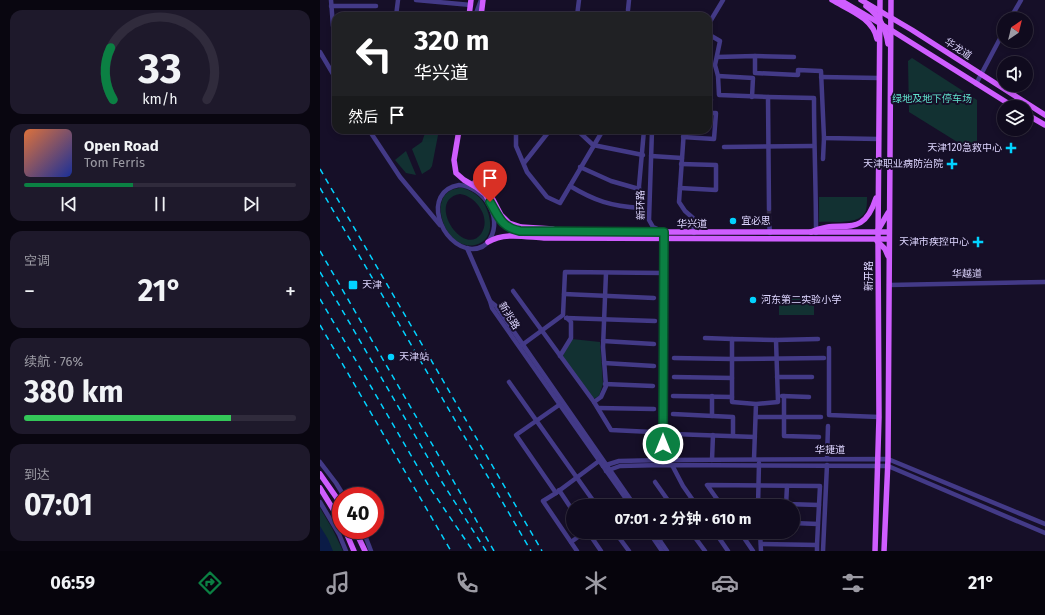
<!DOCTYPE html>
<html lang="zh">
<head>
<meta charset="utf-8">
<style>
  :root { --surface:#100b1e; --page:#1e192b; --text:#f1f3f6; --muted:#9c9ba4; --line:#302b3c; --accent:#0b8043 }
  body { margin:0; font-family:"Fira Sans","Noto Sans SC",sans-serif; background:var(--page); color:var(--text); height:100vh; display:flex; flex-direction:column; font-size:15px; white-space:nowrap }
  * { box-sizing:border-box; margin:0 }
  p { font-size:13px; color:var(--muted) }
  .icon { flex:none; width:22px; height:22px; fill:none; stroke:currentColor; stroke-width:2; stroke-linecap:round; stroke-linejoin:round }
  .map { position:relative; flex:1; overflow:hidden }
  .sheet { display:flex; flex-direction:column; gap:10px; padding:10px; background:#090610; width:320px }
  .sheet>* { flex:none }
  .hud { position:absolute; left:12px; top:12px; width:380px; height:122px; border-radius:12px; box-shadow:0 2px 6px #0003,0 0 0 1px var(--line); background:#202124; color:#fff; overflow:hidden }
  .needle { width:26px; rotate:35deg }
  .tools { position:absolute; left:677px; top:12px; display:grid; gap:8px }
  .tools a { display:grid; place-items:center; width:36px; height:36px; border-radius:50%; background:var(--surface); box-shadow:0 2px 6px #0003,0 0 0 1px var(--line); font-size:20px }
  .speed { position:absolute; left:12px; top:487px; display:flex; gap:8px; font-size:20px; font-weight:700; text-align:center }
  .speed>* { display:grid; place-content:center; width:52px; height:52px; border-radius:50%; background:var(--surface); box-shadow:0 2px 6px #0003,0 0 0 1px var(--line); line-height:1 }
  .speed .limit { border:6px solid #d22; background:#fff; color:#111 }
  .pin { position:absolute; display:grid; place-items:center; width:34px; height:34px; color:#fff; margin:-41px -17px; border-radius:50% 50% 50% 0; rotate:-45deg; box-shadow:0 0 4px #0007 }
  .pin .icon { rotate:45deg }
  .me { position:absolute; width:44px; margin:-22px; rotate:0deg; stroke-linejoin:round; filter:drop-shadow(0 0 3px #0008) }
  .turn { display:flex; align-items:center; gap:14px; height:84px; padding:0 16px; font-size:18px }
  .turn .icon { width:52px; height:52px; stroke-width:2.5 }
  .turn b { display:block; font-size:28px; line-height:34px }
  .then { display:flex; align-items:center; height:38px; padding:0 16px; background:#0003; gap:8px; font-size:15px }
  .big { font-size:30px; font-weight:700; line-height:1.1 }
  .sheet .card { flex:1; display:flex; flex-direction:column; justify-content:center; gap:6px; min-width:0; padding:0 14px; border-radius:12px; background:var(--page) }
  .sheet .dial { align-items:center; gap:0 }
  .dial svg { height:104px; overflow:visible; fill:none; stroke:var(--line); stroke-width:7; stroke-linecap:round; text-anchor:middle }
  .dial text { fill:var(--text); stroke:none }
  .song { display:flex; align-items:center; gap:12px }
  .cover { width:48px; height:48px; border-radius:6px; background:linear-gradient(135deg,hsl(20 70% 55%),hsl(230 70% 35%)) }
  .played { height:4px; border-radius:2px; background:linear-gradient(90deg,var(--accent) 40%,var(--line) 40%) }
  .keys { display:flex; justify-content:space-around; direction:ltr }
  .heat { display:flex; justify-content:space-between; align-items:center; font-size:22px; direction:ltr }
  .charge { height:6px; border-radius:3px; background:linear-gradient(90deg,#34c759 76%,var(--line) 0) }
  .trip { position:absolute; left:246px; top:499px; width:234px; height:40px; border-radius:20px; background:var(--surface); box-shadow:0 2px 6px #0003,0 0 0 1px var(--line); font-weight:700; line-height:40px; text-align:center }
  .tab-bar { display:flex; height:64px; justify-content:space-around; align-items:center; background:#06040c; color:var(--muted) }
  .tab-bar .icon { width:28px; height:28px }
  .tab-bar .selected { color:var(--accent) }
  .tab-bar b { font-size:18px; color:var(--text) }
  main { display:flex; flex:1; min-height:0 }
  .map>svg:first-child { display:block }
  .green { fill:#123132; fill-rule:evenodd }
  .water { fill:#0a1b46 }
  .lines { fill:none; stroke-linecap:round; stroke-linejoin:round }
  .minor-tunnel { stroke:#342d48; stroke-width:4.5; stroke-dasharray:4.5 2; stroke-linecap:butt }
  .minor { stroke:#433a87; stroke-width:4.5 }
  .major { stroke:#cf5dff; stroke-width:5.5 }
  .rail { stroke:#02d2ff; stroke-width:1.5; stroke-dasharray:6 5; stroke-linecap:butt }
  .route-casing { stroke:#07532c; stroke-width:10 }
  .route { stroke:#0b8043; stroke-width:7 }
  .poi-dot { fill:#02d2ff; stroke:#160f28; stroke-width:1.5 }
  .labels { text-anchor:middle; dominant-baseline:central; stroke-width:4; stroke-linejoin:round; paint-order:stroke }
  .street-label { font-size:10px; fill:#ded6ff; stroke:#160f28 }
  .park-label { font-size:10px; fill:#60e1cb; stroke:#160f28 }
  .poi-label { font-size:10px; fill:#ded6ff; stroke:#160f28; text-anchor:start }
</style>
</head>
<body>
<main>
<section class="sheet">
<div class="card dial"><svg viewBox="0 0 100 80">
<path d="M14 69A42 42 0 1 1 86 69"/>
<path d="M14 69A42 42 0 0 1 12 29" stroke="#0b8043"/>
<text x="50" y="56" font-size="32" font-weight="700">33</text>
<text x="50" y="72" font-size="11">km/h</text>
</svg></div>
<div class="card">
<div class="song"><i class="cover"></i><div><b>Open Road</b><p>Tom Ferris</p></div></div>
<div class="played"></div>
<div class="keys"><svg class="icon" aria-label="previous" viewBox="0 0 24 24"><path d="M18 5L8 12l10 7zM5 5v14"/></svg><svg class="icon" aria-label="pause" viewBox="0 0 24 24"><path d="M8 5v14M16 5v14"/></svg><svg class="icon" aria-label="next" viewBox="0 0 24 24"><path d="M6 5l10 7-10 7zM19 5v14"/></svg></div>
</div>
<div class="card"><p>空调</p>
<div class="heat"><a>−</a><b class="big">21°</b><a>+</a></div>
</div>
<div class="card"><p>续航 · 76%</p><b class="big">380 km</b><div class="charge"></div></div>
<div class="card"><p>到达</p><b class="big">07:01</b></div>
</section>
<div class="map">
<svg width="725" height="551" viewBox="0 0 725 551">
  <rect width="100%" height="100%" fill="#160f28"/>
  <g class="green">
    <path d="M592,58L657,100V141L655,146L651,148H647L589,112L588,61Z"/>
    <path d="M106,130H119L112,166L110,169L102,174L92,149L102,142Z"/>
    <path d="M86,151L96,175L86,173L75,160Z"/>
    <path d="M143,188C149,190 155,193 159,197C171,209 178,240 155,245C123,252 103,187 143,188ZM140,194C156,196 172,218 161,234C143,258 105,200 140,194Z"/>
    <path d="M499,197H547C547,201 547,206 546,210C541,226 513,221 499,222Z"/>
    <rect x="459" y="294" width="35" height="21"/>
    <path d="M252,339L280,342L283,384L279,396L271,400L242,357Z"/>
    <path d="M0,508L12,528L23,551H0Z"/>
  </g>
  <path class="water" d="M0,526L8,539L13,551H0Z"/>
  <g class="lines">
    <path class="minor-tunnel" d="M449,209V222"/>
    <g class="minor">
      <path d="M11,0L13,26L16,27"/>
      <path d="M96,0L151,5"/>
      <path d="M11,6H56"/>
      <path d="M308,10L309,0"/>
      <path d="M76,16L78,0"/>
      <path d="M155,16L161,0"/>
      <path d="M257,16L259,0"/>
      <path d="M690,19L701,0"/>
      <path d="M388,25L403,0"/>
      <path d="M388,34L400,41L395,65L398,76L399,95L448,97L449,209"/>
      <path d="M0,52L16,79"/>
      <path d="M435,56L474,57"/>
      <path d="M397,57L435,56V73L478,75V70L501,71L504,138L559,139"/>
      <path d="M398,76L433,78L432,97"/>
      <path d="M501,77L559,78"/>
      <path d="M656,84L684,31"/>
      <path d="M448,97L494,98C494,143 496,188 496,233"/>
      <path d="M388,98L391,100"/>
      <path d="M49,130L80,177L120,225"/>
      <path d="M196,130V146L207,172L227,197L240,203L283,130"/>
      <path d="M257,130L273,145L323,155"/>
      <path d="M332,130L329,220L333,227L344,232L343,463"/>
      <path d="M364,130L359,202L365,211L373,218L374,233"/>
      <path d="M363,137L394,139L396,113H388"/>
      <path d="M404,147L494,146"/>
      <path d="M331,156L362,158"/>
      <path d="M503,159L504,138"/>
      <path d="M204,163L230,130"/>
      <path d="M260,167L291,181L319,189"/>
      <path d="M139,185C164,187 183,217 170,239C166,246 159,249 152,249C120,247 101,191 139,185Z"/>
      <path d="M250,186C275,201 291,206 320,208L319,186L324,130"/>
      <path d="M360,188L396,190V165L361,164"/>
      <path d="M449,222L450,233"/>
      <path d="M147,248L170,301L172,308L311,506"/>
      <path d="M569,285L725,282"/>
      <path d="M193,291L274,402L291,430L332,432"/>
      <path d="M244,294L334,298"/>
      <path d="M171,302L176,306L315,506"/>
      <path d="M246,318L335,321"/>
      <path d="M385,338L412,339"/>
      <path d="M456,340L498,339"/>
      <path d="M283,341L334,344"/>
      <path d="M202,345L243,315L245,272L343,273"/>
      <path d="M509,348V415L559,417"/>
      <path d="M240,356L251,338V322L247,318"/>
      <path d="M354,358L412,359L504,358"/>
      <path d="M284,363L334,366"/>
      <path d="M354,377L412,378"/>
      <path d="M457,377H492"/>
      <path d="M189,382L277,506"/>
      <path d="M285,384L333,386"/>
      <path d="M353,396L412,397"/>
      <path d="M462,396L489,397"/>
      <path d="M464,396V436L499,437"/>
      <path d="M274,402L281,397L286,386L283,347L286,273"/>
      <path d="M239,405L196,435L236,493L279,461"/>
      <path d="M278,408L334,409"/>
      <path d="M353,414L413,417V436"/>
      <path d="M392,416V396"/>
      <path d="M436,417H501"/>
      <path d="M353,434L435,437"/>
      <path d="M434,459L436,404L412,402V339L456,340L458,402L436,404"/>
      <path d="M507,459L508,426"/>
      <path d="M392,460L393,435"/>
      <path d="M0,462L16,483L24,496"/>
      <path d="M352,465L363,486L377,506"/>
      <path d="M283,466L299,461L343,460L568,459L725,524"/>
      <path d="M286,471L300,466L343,465L568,466L725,533"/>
      <path d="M335,482L352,506"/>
      <path d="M239,490L253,511"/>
      <path d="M236,493L223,501L257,551"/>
      <path d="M0,502L19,534L26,551"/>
      <path d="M466,504L499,505"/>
      <path d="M402,506L387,485L500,486L498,524"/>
      <path d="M402,506L438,504"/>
      <path d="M438,506L439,463"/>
      <path d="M466,506L467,486"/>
      <path d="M473,523L498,524L497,545"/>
      <path d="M43,530L51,551"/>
      <path d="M268,532L281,551"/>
      <path d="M295,532L309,551"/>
      <path d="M329,532L342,551"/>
      <path d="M334,532L347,551"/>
      <path d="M371,532L385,551"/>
      <path d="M395,532L408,551"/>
      <path d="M420,532L433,551"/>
      <path d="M440,532L441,551"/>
      <path d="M339,540L351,532"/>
      <path d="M251,542L265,532"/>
      <path d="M441,544L497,545V551"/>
      <path d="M503,551L507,465"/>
    </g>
    <g class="major">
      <path d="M512,0C529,10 553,18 557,39"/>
      <path d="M520,0L571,30L694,107"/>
      <path d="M541,0L592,30L725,115"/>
      <path d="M546,6C560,16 566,28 568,44"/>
      <path d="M149,16L151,0"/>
      <path d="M161,16L163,0"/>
      <path d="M706,114L725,125"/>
      <path d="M139,130L134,160L136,173L144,180L156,187L165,194L180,220L186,226L200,231L221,232H569"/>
      <path d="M155,182L169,192L181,215L189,223L201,227L233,229"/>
      <path d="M558,230L568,213"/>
      <path d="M491,232C521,217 542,242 556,198"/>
      <path d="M557,241L565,249L568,256"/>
      <path d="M168,242C184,232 206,237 224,238L569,239"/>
      <path d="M0,474L21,504"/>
      <path d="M0,488L21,522"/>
      <path d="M25,530L34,551"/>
      <path d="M35,530L45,551"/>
      <path d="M555,551L559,417L558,239L560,0"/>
      <path d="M564,551L568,459L571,0"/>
    </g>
    <g class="rail">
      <path d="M0,169L222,551"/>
      <path d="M0,188L211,551"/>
      <path d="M0,251L174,551"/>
      <path d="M0,272L122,482L166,551"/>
      <path d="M0,299L110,488L153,551"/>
      <path d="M0,325L131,551"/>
    </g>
  </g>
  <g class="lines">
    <g class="route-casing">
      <path id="route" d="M170,202C179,217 181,227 200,231L344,232L343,444"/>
    </g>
    <use href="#route" class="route"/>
  </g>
  <g class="poi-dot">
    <path d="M689 142h4v4h4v4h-4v4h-4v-4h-4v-4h4z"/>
    <path d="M630 158h4v4h4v4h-4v4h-4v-4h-4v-4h4z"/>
    <circle cx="413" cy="221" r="4"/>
    <path d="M656 236h4v4h4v4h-4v4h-4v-4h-4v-4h4z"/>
    <rect x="28" y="280" width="10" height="10" rx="2"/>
    <circle cx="433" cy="300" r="4"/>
    <circle cx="71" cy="357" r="4"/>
  </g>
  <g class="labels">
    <g class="street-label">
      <text transform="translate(638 49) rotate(33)">华龙道</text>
      <text transform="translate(321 205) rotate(-91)">新环路</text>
      <text x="372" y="224">华兴道</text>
      <text transform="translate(647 274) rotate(-1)">华越道</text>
      <text transform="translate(549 276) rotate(-90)">新开路</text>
      <text transform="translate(189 316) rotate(58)">新兆路</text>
      <text x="510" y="450">华捷道</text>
    </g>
    <g class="park-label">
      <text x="612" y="99">绿地及地下停车场</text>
    </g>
    <g class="poi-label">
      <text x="682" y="148" text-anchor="end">天津120急救中心</text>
      <text x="623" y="164" text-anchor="end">天津职业病防治院</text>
      <text x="421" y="221">宜必思</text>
      <text x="649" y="242" text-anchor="end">天津市疾控中心</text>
      <text x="42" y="285">天津</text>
      <text x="441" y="300">河东第二实验小学</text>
      <text x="79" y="357">天津站</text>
    </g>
  </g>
</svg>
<div class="tools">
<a><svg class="needle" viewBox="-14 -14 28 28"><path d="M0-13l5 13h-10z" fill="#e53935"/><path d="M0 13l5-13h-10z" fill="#9c9ba4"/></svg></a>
<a><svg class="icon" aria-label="sound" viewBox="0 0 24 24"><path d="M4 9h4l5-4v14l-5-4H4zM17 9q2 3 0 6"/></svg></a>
<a><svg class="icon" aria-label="layers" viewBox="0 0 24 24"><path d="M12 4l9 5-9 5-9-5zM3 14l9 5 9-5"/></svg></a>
</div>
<div class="speed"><div class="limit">40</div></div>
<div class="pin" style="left:170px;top:202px;background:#d93025"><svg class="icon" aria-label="arrive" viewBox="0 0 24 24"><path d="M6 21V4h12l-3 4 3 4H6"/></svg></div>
<svg class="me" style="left:343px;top:444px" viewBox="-20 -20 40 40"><circle r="17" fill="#0b8043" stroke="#fff" stroke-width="3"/><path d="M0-11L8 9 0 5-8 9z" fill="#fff"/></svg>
<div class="trip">07:01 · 2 分钟 · 610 m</div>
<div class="hud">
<div class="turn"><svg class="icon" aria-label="left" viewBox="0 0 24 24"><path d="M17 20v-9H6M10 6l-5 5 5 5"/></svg><div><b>320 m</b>华兴道</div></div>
<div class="then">然后<svg class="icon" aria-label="arrive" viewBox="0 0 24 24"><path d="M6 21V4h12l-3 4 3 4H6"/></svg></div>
</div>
</div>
</main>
<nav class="tab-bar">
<b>06:59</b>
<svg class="icon selected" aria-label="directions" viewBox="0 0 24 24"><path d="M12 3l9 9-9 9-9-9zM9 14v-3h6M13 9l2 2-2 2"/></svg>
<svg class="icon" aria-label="music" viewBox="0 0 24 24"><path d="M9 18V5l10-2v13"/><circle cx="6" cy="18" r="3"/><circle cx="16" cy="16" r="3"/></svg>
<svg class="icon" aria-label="phone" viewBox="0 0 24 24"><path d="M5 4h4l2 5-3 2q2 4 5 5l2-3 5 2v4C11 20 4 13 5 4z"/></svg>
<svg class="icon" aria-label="climate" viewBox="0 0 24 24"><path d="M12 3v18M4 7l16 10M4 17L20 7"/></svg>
<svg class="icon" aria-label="car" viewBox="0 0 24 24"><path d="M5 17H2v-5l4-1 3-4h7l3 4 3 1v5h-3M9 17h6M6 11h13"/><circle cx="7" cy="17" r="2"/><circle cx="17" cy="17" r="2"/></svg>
<svg class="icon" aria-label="filters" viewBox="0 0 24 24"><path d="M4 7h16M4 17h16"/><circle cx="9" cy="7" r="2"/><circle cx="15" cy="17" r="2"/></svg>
<b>21°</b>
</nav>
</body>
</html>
